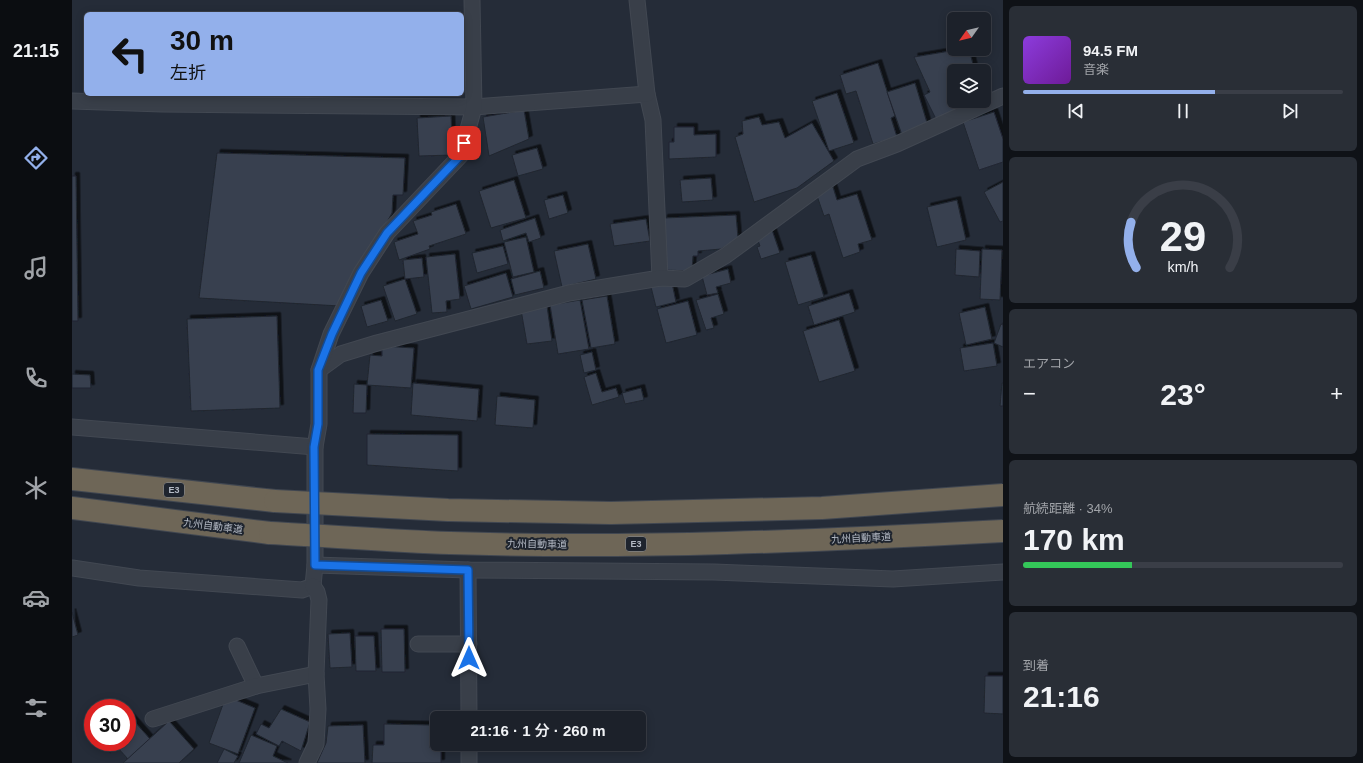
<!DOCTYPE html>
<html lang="ja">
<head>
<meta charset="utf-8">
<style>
  :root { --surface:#1c212a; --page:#292e36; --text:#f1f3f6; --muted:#a0a3a8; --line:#3a3e47; --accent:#93b0eb }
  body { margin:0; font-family:Arial,"Noto Sans JP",sans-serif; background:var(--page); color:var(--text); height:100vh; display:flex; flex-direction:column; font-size:15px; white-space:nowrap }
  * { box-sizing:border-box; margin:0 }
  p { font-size:13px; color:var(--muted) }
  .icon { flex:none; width:22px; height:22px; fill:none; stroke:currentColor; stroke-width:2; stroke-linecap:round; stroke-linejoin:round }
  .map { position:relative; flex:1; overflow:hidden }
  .details { display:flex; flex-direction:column; gap:6px; padding:6px; background:#0f1217; width:360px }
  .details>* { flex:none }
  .guide { position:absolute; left:12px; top:12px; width:380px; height:84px; border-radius:6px; box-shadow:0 2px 10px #0003,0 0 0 1px var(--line); background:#93b0eb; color:#111; overflow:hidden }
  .needle { width:26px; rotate:236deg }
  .buttons { position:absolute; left:875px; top:12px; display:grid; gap:8px }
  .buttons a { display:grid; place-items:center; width:44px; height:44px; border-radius:6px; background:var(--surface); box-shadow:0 2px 10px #0003,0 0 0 1px var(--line); font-size:20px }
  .speed { position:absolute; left:12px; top:699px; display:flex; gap:8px; font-size:20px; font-weight:700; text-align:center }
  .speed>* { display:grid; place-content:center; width:52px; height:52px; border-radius:50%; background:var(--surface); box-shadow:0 2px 10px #0003,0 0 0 1px var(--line); line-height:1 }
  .speed .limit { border:6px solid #d22; background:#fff; color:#111 }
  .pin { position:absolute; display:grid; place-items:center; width:34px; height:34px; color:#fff; margin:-17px; border-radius:8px; box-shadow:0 2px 6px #0006 }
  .me { position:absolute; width:44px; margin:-22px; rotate:0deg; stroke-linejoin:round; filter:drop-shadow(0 0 3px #0008) }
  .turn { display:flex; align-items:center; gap:14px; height:84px; padding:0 20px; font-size:18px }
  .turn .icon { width:52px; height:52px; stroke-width:2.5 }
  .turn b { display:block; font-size:28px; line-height:34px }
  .big { font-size:30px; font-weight:600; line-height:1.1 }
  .details .card { flex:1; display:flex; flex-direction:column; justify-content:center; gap:6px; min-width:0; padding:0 14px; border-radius:6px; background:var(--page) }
  .details .dial { align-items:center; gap:0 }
  .dial svg { height:104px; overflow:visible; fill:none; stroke:var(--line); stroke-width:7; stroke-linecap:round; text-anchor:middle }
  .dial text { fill:var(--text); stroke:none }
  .song { display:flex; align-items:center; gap:12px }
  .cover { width:48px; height:48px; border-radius:6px; background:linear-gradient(135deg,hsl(270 70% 55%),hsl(280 70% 35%)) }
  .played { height:4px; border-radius:2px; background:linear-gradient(90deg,var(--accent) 60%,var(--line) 60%) }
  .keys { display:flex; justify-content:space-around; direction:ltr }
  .heat { display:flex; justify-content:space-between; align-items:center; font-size:22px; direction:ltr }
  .charge { height:6px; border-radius:3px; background:linear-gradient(90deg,#34c759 34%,var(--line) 0) }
  .trip { position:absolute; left:358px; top:711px; width:216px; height:40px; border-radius:6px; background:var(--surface); box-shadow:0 2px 10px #0003,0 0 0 1px var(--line); font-weight:600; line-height:40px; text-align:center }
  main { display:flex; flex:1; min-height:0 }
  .dock { display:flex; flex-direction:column; width:72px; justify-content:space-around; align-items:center; background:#0b0d11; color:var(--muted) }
  .dock .icon { width:28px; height:28px }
  .dock .on { color:var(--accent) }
  .dock b { font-size:18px; color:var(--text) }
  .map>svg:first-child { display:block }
  .building { fill:#38404f; stroke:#202630; filter:url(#shadow) }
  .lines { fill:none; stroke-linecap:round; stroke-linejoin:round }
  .street-casing { stroke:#424852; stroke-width:17 }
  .highway-casing { stroke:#414751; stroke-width:24 }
  .street { stroke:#393f49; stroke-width:15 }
  .highway { stroke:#6e6657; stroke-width:22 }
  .highway-bridge-casing { stroke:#414751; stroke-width:24; stroke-linecap:butt }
  .highway-bridge { stroke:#6e6657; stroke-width:22 }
  .route-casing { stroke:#114b97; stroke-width:10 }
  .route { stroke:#1a73e8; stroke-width:7 }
  .labels { text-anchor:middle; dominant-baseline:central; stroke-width:4; stroke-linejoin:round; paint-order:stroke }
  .shield { fill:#1e242e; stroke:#878d98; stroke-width:1 }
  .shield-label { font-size:9px; font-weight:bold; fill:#b4bac5 }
  .street-label { font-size:10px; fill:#b4bac5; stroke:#1e242e }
</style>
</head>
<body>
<main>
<nav class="dock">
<b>21:15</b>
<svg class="icon on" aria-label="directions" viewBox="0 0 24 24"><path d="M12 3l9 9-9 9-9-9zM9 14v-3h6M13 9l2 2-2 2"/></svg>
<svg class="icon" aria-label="music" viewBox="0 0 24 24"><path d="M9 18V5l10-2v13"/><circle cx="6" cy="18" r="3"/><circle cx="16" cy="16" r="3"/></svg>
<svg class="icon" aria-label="phone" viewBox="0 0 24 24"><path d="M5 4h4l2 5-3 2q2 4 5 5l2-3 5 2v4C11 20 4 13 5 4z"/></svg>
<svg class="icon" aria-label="climate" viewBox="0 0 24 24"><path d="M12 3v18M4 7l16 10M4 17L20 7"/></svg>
<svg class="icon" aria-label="car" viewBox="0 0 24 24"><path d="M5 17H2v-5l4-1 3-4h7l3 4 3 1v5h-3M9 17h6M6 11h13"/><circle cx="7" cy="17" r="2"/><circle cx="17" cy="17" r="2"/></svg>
<svg class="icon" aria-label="filters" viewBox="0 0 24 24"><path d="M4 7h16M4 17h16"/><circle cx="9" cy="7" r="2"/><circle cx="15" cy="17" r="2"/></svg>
</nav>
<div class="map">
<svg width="931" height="763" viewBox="0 0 931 763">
  <defs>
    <filter id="shadow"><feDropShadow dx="3.5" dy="-3.5" stdDeviation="0" flood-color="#0009"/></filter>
  </defs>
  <rect width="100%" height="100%" fill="#252c38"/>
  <g class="building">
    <path d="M890,49H897L902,68V71H882V101H901L864,119L852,95L858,92L842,57Z"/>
    <path d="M806,63L823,116L819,118L825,137L801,144L784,91L774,94L768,75Z"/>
    <path d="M843,83L856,126L830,135L815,92Z"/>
    <path d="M765,93L782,143L757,151L740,101Z"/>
    <path d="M452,110L457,139L417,156L411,117Z"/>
    <path d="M922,112L931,139V162L907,170L891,122Z"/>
    <path d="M379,116L381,155L347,156L345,118Z"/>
    <path d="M687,117L690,125L707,122L713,138L740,123L762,161L725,188L682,202L663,137L671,134L670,121Z"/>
    <path d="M602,127H622V135L644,134V157L597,159V142H602Z"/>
    <path d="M465,148L471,169L446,176L440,155Z"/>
    <path d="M145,153L333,158L331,195H321L320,213L268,306L127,298Z"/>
    <path d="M0,176H4L6,321H0Z"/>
    <path d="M639,178L641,200L610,202L608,180Z"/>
    <path d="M442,180L454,218L419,228L407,191Z"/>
    <path d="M931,182V221L928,222L912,192Z"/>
    <path d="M761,187L765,200L785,194L800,240L786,244L788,252L771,258L757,214L752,216L744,193Z"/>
    <path d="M491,195L496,213L477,219L472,200Z"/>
    <path d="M885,200L894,240L865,247L855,207Z"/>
    <path d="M384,204L394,234L357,246L358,249L327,260L322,242L346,234L341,221L360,215L359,212Z"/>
    <path d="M664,215L666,238L649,249L626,251V256H621L620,271L590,270L592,218Z"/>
    <path d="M463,218L469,238L457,242L454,233L431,241L428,230Z"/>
    <path d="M574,219L578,241L542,246L538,224Z"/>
    <path d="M699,227L708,253L689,259L685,247L688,246L683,232Z"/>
    <path d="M454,237L462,272L441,277L432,242Z"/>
    <path d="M516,244L524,279L490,287L482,251Z"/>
    <path d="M431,246L436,264L405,273L400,253Z"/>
    <path d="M884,249L908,251L907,277L883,275Z"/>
    <path d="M910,249L930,250L928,300L908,299Z"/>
    <path d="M383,254L388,299L374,301L375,312L360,313L354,257Z"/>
    <path d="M739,255L752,297L726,305L713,262Z"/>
    <path d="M350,258L352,277L333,279L331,260Z"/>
    <path d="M656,269L659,283L644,287L646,293L635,295L630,276Z"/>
    <path d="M468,271L472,288L443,295L439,279Z"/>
    <path d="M434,273L441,297L399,309L392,286Z"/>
    <path d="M333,279L345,314L323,321L311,286Z"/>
    <path d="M600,283L604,302L584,307L579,287Z"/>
    <path d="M777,293L783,312L742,325L736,306Z"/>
    <path d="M646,294L652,314L639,318L642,328L634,330L624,300Z"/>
    <path d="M535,296L543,344L519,348L510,300Z"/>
    <path d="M309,300L316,321L295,327L289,306Z"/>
    <path d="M508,300L517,349L486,354L478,305Z"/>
    <path d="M616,301L625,335L594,343L585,309Z"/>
    <path d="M475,306L480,341L455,344L449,310Z"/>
    <path d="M913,307L920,339L894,345L887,313Z"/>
    <path d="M205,316L208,408L119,411L115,319Z"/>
    <path d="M767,320L783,371L747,382L731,331Z"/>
    <path d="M929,324L931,325V347L922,343Z"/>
    <path d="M921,343L925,366L892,371L888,348Z"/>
    <path d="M310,346L342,348L339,388L295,385L298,355L310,356Z"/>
    <path d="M520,352L524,370L512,373L508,355Z"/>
    <path d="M524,373L530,392L544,388L547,397L520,405L512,377Z"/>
    <path d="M0,374L18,375L19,388H0Z"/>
    <path d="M341,383L407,389L405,421L339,415Z"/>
    <path d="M930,383H931V406H928Z"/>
    <path d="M282,384L295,385L294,413H281Z"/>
    <path d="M569,388L572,400L553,404L550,393Z"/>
    <path d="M425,396L463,400L461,428L423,425Z"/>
    <path d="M295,434L386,435V471L295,465Z"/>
    <path d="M0,612L6,635L0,637Z"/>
    <path d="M309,629H332L333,672H310Z"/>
    <path d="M278,633L280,667L258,668L256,634Z"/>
    <path d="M283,636H302L304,671H284Z"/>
    <path d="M913,676H931V714L912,713Z"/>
    <path d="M154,696L183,708L166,754L137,743Z"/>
    <path d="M209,709L238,722L229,751L210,741L207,746L184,734L189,724L197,728Z"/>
    <path d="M55,713L78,739L56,759L45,747L38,753L32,747L36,743L34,742H55Z"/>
    <path d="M97,721L122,749L107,763H51Z"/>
    <path d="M312,724L358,725V748H369V763H300L301,745H312Z"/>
    <path d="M291,725L293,763H245L254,743L256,726Z"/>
    <path d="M179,735L205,746L201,756L216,763H167Z"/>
    <path d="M152,749L166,756L162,763H145Z"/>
  </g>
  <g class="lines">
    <g class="street-casing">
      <g id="street">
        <path d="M575,94L581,120L588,278"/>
        <path d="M0,101L90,104L402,107L575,94L565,0"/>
        <path d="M247,370L269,354L305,343L497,293L588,278L613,279L653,256L785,159L825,144L931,96"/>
        <path d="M0,427L243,447"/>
        <path d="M243,565L396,570L642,572L821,579L931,572"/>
        <path d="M0,568L67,578L230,590L241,586L243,565V447L247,424V370L259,334L289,273L315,233L389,155L402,107L400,0"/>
        <path d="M396,570L397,718"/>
        <path d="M346,644H397"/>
        <path d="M165,646L184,686"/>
        <path d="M81,719L184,686L244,674"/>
        <path d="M397,744V763"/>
        <path d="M235,763L244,744L246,709L244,674L247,600L245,592L241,586"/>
      </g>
    </g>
    <g class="highway-casing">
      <g id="highway">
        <path d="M0,479L203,501"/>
        <path d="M0,508L198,533"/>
      </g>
    </g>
    <use href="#street" class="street"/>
    <use href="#highway" class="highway"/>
    <g class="highway-bridge-casing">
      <g id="highway-bridge">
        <path d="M203,501L376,510L539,513L750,508L931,495"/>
        <path d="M198,533C258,536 318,541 378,543C562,549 747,541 931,531"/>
      </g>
    </g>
    <use href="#highway-bridge" class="highway-bridge"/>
  </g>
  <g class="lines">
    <g class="route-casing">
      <path id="route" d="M392,143L389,155L315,233L289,273L260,334L246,370V424L242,447L243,565L396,570L397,658"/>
    </g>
    <use href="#route" class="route"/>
  </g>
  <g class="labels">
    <g class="shield">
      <rect x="92" y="483" width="20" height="14" rx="3"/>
      <rect x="554" y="537" width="20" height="14" rx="3"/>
    </g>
    <g class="shield-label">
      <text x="102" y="490">E3</text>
      <text x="564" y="544">E3</text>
    </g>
    <g class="street-label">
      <text transform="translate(141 526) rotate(7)">九州自動車道</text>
      <text transform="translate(789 538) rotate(-3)">九州自動車道</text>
      <text transform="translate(465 544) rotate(1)">九州自動車道</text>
    </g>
  </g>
</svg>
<div class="buttons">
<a><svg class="needle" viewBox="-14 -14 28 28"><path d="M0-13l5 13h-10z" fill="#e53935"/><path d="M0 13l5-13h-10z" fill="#a0a3a8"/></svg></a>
<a><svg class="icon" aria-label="layers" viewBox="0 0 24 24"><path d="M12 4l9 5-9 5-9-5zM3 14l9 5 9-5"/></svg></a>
</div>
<div class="speed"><div class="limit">30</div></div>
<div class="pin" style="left:392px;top:143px;background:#d93025"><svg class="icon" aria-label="arrive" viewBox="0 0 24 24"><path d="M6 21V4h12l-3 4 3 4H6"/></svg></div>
<svg class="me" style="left:397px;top:658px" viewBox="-20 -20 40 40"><path d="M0-17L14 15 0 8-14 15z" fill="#1a73e8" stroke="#fff" stroke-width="4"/></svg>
<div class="trip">21:16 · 1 分 · 260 m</div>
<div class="guide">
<div class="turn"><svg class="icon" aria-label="left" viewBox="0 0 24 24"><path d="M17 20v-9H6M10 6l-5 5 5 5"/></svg><div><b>30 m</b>左折</div></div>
</div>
</div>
<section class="details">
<div class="card">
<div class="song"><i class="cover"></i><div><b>94.5 FM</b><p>音楽</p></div></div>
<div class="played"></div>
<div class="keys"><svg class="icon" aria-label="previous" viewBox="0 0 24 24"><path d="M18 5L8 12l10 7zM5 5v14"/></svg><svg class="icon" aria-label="pause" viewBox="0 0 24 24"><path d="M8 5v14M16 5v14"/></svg><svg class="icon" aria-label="next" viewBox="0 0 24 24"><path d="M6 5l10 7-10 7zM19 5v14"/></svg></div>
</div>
<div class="card dial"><svg viewBox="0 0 100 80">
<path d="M14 69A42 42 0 1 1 86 69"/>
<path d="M14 69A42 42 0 0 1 10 34" stroke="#93b0eb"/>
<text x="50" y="56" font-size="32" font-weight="700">29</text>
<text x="50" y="72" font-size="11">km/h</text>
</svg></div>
<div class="card"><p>エアコン</p>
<div class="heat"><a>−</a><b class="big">23°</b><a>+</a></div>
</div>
<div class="card"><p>航続距離 · 34%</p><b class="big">170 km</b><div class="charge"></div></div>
<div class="card"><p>到着</p><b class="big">21:16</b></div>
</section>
</main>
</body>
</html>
